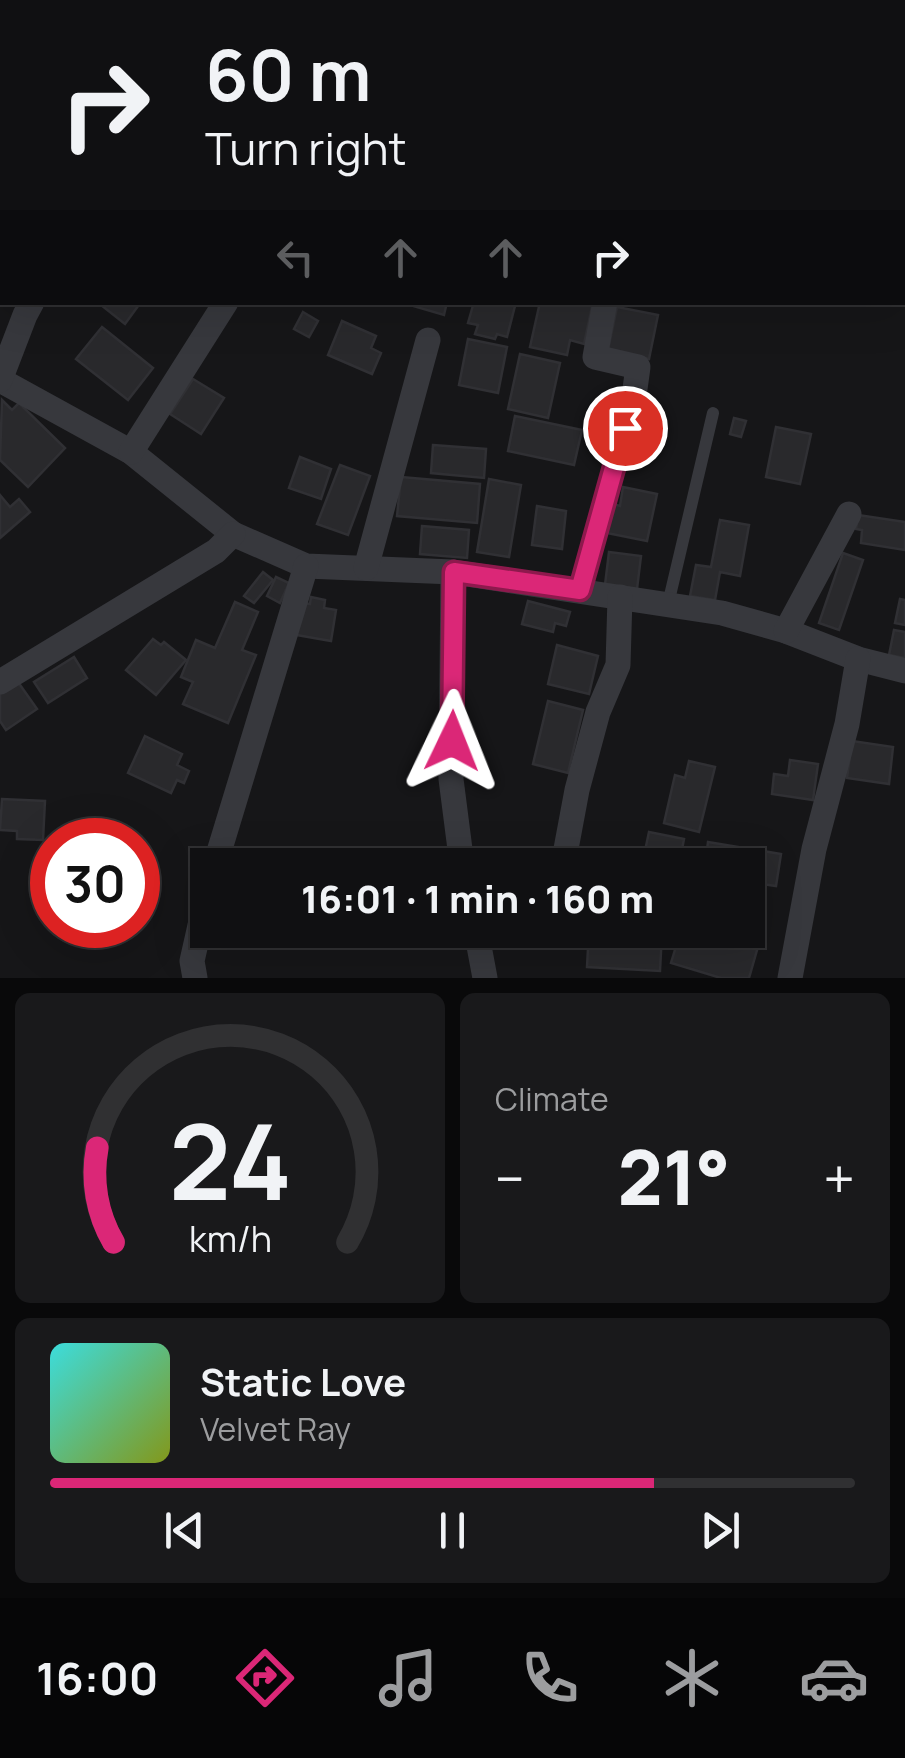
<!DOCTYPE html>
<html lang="en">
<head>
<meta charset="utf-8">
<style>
  :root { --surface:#101012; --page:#19191b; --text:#f1f3f6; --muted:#9c9d9f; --line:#303032; --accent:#db2777 }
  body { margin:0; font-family:Manrope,sans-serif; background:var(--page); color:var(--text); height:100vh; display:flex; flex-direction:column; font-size:38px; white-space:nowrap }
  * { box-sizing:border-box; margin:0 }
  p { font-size:32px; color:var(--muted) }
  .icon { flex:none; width:55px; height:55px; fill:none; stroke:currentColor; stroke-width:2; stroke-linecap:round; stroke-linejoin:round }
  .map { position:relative; height:978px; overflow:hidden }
  .details { display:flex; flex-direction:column; gap:15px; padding:15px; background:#09090a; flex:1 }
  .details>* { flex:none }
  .top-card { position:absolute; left:0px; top:0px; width:905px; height:305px; box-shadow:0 10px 40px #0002,0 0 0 2px var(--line); background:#101012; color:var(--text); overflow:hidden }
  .speed { position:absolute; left:30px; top:818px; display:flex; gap:20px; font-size:50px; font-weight:700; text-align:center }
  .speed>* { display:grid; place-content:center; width:130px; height:130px; border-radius:50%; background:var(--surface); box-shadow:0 10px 40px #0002,0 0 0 2px var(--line); line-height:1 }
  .speed .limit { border:15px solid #d22; background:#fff; color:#111 }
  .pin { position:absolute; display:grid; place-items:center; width:85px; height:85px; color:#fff; margin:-42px; border:5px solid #fff; border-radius:50%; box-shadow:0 2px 10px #0007 }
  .me { position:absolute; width:110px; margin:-55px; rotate:2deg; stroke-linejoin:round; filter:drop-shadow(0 0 8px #0008) }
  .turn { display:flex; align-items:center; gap:35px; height:210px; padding:0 40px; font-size:45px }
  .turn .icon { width:130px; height:130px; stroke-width:2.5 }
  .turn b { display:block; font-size:70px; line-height:85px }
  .lanes { display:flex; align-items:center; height:95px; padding:0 40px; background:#0003; justify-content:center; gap:50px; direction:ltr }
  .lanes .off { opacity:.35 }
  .big { font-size:75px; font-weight:800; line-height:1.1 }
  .details .card { flex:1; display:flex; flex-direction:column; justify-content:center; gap:15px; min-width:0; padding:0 35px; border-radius:15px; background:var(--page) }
  .details .dial { align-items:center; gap:0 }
  .dial svg { height:260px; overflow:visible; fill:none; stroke:var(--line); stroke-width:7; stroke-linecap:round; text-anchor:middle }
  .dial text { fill:var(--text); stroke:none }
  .song { display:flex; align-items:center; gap:30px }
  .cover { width:120px; height:120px; border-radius:15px; background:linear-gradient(135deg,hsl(180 70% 55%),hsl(70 70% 35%)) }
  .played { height:10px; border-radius:5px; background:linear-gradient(90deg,var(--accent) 75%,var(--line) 75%) }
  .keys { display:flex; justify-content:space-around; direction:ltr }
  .heat { display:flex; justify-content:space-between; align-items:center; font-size:55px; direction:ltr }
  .details .tiles { flex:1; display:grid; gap:15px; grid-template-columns:1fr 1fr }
  .card:last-child { grid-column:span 2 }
  .trip { position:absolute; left:190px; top:848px; width:575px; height:100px; border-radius:0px; background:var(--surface); box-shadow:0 10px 40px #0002,0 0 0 2px var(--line); font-weight:800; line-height:100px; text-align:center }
  .menu { display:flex; height:160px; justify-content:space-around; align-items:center; background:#060607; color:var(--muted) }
  .menu .icon { width:70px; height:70px }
  .menu .on { color:var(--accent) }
  .menu b { font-size:45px; color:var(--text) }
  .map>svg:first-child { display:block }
  .building { fill:#29292c; stroke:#303034; stroke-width:2.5 }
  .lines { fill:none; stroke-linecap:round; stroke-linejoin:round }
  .lane { stroke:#37383d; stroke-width:12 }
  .street { stroke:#37383d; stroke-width:25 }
  .route-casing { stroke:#8e194d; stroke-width:25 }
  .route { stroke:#db2777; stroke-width:18 }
</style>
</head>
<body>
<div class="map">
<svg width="905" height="978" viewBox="0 0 905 978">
  <rect width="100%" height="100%" fill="#161618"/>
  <g class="building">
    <path d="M103,302H141L125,324L101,305Z"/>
    <path d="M414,302H447L444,315L413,306Z"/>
    <path d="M474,302H516L507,337L497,334L495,339L475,334L478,325L468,323Z"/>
    <path d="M540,302H593L584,344L570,340L567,355L530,347Z"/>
    <path d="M617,307L658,315L649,359L608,350Z"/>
    <path d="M303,312L318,321L309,337L294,329Z"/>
    <path d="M342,321L376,336L371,348L381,353L372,374L328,355Z"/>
    <path d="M102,327L153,368L128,400L76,359Z"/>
    <path d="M468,339L507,347L498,393L459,385Z"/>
    <path d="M520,354L560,363L548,418L508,409Z"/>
    <path d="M193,379L224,398L201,434L170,414Z"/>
    <path d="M2,400L12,410L19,403L65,448L28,487L0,460Z"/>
    <path d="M515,416L582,430L574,465L508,451Z"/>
    <path d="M734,418L746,421L741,437L730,434Z"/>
    <path d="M776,427L811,434L800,484L766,477Z"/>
    <path d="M433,445L486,449L484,478L431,473Z"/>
    <path d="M300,457L331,469L321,499L289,488Z"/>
    <path d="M340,465L370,476L348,535L317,524Z"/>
    <path d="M401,477L480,484L477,523L397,516Z"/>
    <path d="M489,479L521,485L509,557L477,552Z"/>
    <path d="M623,487L657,494L647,541L607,533L613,504L620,506Z"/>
    <path d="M0,495L10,507L19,499L30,512L0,538Z"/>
    <path d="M537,506L566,511L562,549L532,545Z"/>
    <path d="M858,515L905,522V550L861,543L862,530L856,529Z"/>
    <path d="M720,520L749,525L740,576L720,572L715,600L690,596L696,565L711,567Z"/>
    <path d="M422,526L469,530L467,558L420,554Z"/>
    <path d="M609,552L641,556L637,589L605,585Z"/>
    <path d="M843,553L863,560L839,630L819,623Z"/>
    <path d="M263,572L273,580L254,603L244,596Z"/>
    <path d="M276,577L289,583L280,603L267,596Z"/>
    <path d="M311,597L325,600L324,608L336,610L331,641L291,634L303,603L310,604Z"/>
    <path d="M900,599L905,600V625L895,623Z"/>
    <path d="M528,601L570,612L566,626L555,623L553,632L522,624Z"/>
    <path d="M235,602L258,612L242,650L256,655L228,723L183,704L193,682L181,677L196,640L215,648Z"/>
    <path d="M894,630L905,632V658L889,655Z"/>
    <path d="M153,639L161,645L164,642L186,660L156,695L126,670Z"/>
    <path d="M557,645L598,656L589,694L548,684Z"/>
    <path d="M74,657L87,678L48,703L34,682Z"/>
    <path d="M18,682L37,709L6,730L0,721V694Z"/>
    <path d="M548,701L583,710L568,773L533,764Z"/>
    <path d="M145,736L182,754L177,765L189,771L184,783L177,780L171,793L128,773Z"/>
    <path d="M852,741L893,747L889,784L847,778Z"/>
    <path d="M790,760L818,764L813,800L772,794L774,774L788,776Z"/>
    <path d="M689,761L715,767L699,832L664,823L675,775L685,778Z"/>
    <path d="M2,799L45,801L43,840L17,839V831L0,830Z"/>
    <path d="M649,832L684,839L679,865H642Z"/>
    <path d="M708,842L781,854L776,886L748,882V865H705Z"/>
    <path d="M589,930L662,933L660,971L587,967Z"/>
    <path d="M681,930H716L759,943L749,978H721L671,963Z"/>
  </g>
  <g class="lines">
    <g class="lane">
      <path d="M580,590L634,396"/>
      <path d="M668,604L713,413"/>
    </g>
    <g class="street">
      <path d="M196,2L198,0"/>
      <path d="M413,2L415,0"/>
      <path d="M721,2V0"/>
      <path d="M605,302L595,357L638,367L634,396"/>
      <path d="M0,380L131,452L233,534L306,566L453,572L722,613L786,631L858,659L905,671"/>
      <path d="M0,380L25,315L32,302"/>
      <path d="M131,452L226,302"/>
      <path d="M366,568L428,340"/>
      <path d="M453,572L451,779L462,865"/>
      <path d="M786,631L849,514"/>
      <path d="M0,682L216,551L233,534"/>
      <path d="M215,865L306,566"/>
      <path d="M563,865L577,790L598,712L618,665L620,597"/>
      <path d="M476,930L485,978"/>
      <path d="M195,978L192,961L208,890"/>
      <path d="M790,978L814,849L847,724L858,659"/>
    </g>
  </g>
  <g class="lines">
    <g class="route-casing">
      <path id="route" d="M452,741L454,572L580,590L625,428"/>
    </g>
    <use href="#route" class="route"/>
  </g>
</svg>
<div class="speed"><div class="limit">30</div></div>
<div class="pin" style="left:625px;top:428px;background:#d93025"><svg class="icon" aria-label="arrive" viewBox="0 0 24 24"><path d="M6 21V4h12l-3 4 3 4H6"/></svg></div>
<svg class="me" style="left:452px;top:741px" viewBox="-20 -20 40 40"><path d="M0-17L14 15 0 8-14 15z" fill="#db2777" stroke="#fff" stroke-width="4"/></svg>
<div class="trip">16:01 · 1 min · 160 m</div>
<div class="top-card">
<div class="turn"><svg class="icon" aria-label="right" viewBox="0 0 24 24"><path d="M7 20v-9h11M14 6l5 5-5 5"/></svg><div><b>60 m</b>Turn right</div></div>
<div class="lanes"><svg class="icon off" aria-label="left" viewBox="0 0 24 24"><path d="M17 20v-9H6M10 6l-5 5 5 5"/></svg><svg class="icon off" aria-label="ahead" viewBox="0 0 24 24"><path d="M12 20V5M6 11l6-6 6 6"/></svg><svg class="icon off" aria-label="ahead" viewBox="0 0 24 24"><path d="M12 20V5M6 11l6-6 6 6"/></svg><svg class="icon" aria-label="right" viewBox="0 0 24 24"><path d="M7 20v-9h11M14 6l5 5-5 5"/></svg></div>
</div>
</div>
<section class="details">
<div class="tiles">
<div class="card dial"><svg viewBox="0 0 100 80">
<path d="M14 69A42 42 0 1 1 86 69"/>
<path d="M14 69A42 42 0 0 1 9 40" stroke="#db2777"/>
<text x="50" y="56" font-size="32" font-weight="700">24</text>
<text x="50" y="72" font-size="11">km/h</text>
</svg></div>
<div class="card"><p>Climate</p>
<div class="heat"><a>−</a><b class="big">21°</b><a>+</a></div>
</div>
<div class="card">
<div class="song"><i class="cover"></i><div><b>Static Love</b><p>Velvet Ray</p></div></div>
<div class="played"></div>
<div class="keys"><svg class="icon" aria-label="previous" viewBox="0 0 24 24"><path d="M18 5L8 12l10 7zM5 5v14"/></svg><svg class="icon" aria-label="pause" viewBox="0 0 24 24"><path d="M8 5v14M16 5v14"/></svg><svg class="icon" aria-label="next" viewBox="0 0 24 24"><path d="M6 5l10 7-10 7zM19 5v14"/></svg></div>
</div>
</div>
</section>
<nav class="menu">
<b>16:00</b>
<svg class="icon on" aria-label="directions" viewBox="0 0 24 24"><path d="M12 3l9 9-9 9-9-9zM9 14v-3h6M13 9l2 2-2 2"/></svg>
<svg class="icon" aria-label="music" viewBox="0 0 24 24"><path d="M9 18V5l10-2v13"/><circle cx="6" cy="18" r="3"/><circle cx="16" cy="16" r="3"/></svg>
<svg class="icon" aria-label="phone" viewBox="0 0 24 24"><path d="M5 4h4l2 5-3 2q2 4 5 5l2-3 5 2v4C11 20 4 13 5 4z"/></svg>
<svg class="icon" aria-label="climate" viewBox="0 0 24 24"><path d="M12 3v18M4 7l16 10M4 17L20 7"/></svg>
<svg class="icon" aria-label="car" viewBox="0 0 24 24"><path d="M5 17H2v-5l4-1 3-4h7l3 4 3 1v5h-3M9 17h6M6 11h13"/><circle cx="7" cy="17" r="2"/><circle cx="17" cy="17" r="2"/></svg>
</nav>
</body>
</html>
